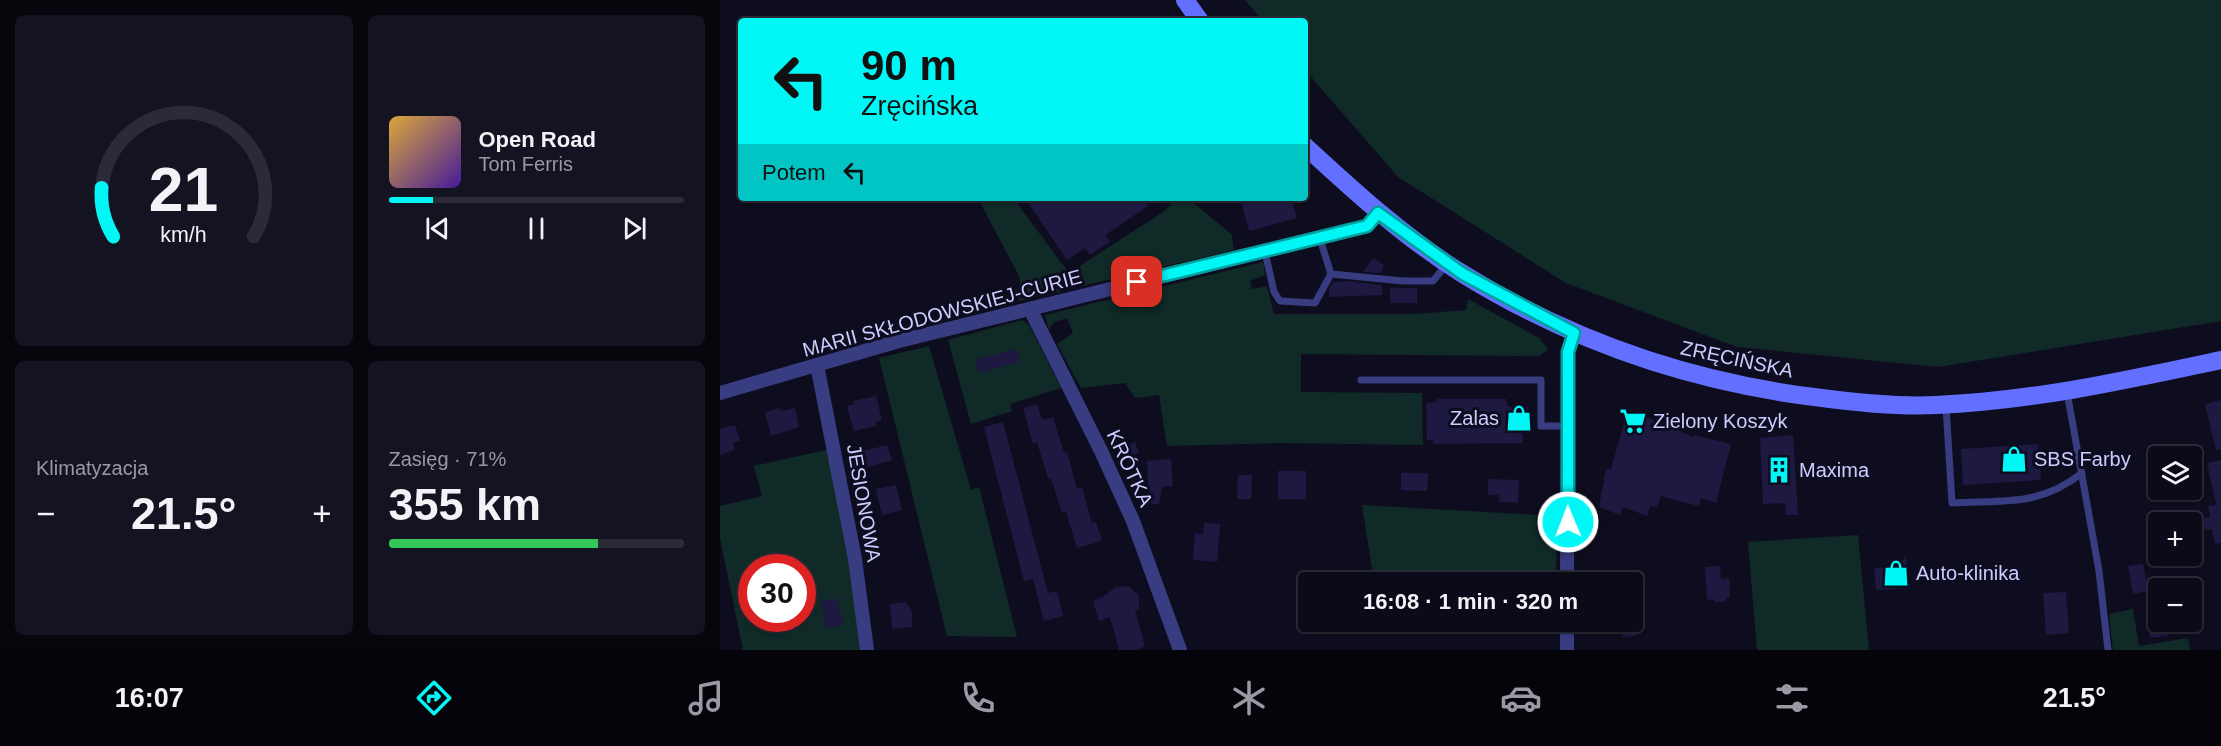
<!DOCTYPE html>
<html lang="pl">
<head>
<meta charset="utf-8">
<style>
  :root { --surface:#0a0a18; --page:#131321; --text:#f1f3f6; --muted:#999aa2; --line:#2a2b37; --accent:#00f7f6 }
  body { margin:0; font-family:Arial,sans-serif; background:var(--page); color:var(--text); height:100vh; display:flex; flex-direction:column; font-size:22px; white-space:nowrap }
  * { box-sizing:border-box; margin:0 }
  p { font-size:20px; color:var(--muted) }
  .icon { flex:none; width:33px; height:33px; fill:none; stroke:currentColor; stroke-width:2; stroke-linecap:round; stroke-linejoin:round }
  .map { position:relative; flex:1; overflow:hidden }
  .side { display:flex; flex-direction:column; gap:15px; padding:15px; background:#06060d; width:720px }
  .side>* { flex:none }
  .banner { position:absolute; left:18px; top:18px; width:570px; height:183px; border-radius:6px; box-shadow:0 2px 4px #0004,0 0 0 2px var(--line); background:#00f7f6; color:#111; overflow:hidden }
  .tools { position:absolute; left:1428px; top:446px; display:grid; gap:12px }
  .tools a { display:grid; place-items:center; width:54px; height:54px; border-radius:6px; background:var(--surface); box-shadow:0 2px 4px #0004,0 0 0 2px var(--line); font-size:30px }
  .speed { position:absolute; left:18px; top:554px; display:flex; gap:12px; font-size:30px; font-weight:700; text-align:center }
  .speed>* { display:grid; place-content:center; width:78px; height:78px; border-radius:50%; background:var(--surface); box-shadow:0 2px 4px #0004,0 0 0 2px var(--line); line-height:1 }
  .speed .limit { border:9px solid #d22; background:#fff; color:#111 }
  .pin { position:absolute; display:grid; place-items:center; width:51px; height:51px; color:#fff; margin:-26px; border-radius:12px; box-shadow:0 3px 9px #0006 }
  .me { position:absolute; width:66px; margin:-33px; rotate:359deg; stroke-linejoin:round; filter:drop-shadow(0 0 4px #0008) }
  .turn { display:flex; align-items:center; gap:21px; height:126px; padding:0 24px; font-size:27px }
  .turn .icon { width:78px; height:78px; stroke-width:2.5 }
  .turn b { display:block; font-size:42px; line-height:51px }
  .then { display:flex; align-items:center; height:57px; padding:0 24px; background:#0003; gap:12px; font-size:22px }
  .big { font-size:45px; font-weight:700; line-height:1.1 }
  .side .card { flex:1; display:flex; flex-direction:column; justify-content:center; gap:9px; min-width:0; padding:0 21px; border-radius:9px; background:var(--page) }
  .side .dial { align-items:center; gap:0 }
  .dial svg { height:156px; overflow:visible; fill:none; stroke:var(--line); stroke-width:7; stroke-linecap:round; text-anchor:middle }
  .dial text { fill:var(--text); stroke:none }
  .song { display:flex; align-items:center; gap:18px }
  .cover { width:72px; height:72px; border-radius:9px; background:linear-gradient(135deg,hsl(40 70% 55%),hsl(260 70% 35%)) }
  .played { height:6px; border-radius:3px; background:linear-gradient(90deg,var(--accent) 15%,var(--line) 15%) }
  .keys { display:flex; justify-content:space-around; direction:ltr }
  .heat { display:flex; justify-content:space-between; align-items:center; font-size:33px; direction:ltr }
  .charge { height:9px; border-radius:4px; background:linear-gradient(90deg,#34c759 71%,var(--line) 0) }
  .side .tiles { flex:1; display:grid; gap:15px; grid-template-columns:repeat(2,1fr) }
  .trip { position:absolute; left:578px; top:572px; width:345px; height:60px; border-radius:6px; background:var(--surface); box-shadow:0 2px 4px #0004,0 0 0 2px var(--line); font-weight:700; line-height:60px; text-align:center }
  .menu { display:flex; height:96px; justify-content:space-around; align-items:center; background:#04040a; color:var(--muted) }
  .menu .icon { width:42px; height:42px }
  .menu .selected { color:var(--accent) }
  .menu b { font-size:27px; color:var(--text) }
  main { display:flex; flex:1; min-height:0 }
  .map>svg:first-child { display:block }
  .green { fill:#102a27; fill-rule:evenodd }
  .building { fill:#1d1941 }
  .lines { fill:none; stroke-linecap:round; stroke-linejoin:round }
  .lane { stroke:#383c80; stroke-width:7 }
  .street { stroke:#383c80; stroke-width:14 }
  .secondary { stroke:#6370ff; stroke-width:18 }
  .route-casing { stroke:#00a1a0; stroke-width:15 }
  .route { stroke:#00f7f6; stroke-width:10 }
  .labels { text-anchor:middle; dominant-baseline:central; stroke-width:6; stroke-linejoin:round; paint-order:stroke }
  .street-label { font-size:20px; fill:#cdccff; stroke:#0e0d20 }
  .poi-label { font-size:20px; fill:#cdccff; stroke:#0e0d20; text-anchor:start }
</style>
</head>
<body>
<main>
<section class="side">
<div class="tiles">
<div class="card dial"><svg viewBox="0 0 100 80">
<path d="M14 69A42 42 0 1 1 86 69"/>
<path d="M14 69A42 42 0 0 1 8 44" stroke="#00f7f6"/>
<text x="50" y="56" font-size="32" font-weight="700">21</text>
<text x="50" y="72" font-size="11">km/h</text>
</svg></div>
<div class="card">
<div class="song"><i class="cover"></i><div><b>Open Road</b><p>Tom Ferris</p></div></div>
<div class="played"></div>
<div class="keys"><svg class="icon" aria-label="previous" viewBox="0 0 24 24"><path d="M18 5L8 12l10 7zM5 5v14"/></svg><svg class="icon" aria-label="pause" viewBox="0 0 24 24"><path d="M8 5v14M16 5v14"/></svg><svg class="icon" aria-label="next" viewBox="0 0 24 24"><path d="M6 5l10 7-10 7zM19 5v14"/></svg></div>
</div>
<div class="card"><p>Klimatyzacja</p>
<div class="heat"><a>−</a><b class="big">21.5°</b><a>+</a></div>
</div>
<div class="card"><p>Zasięg · 71%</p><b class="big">355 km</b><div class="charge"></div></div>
</div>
</section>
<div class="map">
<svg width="1501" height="650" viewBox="0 0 1501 650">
  <rect width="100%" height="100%" fill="#0e0d20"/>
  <g class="green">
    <path d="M525,0H1501V321L1218,367L1017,347L846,283L678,177L585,70V21H543Z"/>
    <path d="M258,198H293L349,273L443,212L458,198H468L512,235L514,250L299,301L300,278Z"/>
    <path d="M543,262L545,275L530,281L532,289L547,286L554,314H694L746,310L748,299L819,338L828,349L819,356L581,354V392L702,393L703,445L561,443L447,446L439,395L415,398L405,383L361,388L337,344L353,333L347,318L334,322L329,330L325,315Z"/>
    <path d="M302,320L309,325L341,388L290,404L292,411L251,424L228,340Z"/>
    <path d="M209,346L251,490L259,487L297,637L227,636L159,358Z"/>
    <path d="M110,449L133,583L141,650H23L0,538V506L42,496L34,466ZM32,567H82V618H32Z"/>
    <path d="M642,505L837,516L836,577L653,575Z"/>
    <path d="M1138,535L1149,650H1037L1028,542Z"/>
    <path d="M1413,609L1419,646L1468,638L1470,650H1393L1389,614Z"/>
  </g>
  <g class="building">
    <path d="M305,198H423L428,206L385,235L390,242L370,255L365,248L347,260Z"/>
    <path d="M520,198H571L577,218L529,231Z"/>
    <path d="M653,258L664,265L662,273L643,272Z"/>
    <path d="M627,281L662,285V295L609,297V289L613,282Z"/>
    <rect x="670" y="288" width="27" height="15"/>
    <path d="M296,349L300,362L259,373L255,360Z"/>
    <path d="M156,396L162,420L155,422L156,426L134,431L127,406L134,404L133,401Z"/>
    <path d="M717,399H786L788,407H808L809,428L802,427L803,443L713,444L714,440H707L706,403L717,402Z"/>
    <path d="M1501,400V450H1496L1485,404Z"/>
    <path d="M317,404L322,420L333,417L344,453L347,452L357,489L362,487L372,523L376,522L382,541L357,548L346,512L342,513L331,478H328L317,442L313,444L303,408Z"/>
    <path d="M901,406L973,437V435L1011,444L996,503L981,498L978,506L941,496L937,507L930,506L927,516L903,507L900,515L879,507L886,469H891L904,423Z"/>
    <path d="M60,408L61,411L75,408L79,427L51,436L45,412Z"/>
    <path d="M283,422L328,593L337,591L343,616L324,621L313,579L304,581L264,427Z"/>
    <path d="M15,425L20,441L13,443L15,450L0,455V429Z"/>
    <path d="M1073,435L1078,515H1066L1065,503L1043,504L1040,438Z"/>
    <path d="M415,442L419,453L400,459L396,449Z"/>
    <path d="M1318,444L1321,480L1243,485L1241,449Z"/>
    <path d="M167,445L172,460L145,468L140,452Z"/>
    <path d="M451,459L453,486L442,487L439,505L429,503L427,461Z"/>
    <path d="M1501,460V543L1495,544L1492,529L1485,530L1483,518L1490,517L1488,506L1499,504H1496L1487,463Z"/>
    <rect x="558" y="471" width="28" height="28"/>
    <path d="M681,473H708L707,491L681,490Z"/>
    <path d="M518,475H532L531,499H517Z"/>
    <path d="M768,479L799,480L798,503L779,502V495H768Z"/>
    <path d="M176,485L182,510L162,515L156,489Z"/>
    <path d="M484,523L500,524L497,562L473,560L475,533L483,534Z"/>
    <path d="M1186,556L1188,588L1156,590L1154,568L1176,567Z"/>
    <path d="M1423,564L1428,591L1413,594L1408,566Z"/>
    <path d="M1000,566L1001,579L1009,578L1010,598H1006V601L994,602V599L987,600L985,567Z"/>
    <path d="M408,586L419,596V610L415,611L425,646L416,650H399L390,617L379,621L373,601L381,598L396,587Z"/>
    <path d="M1346,592L1349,633L1326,635L1323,593Z"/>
    <path d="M117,598L123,625L106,628L101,602Z"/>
    <path d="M186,602L192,612V627L172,629L170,604Z"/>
    <rect x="756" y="621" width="25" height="12"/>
    <path d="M915,621L916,636L903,637L902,622Z"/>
    <path d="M1446,621L1448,636L1430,638L1428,623Z"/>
  </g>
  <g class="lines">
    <g class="lane">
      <path d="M545,252L554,292L560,301L595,303L611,274L600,239"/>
      <path d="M611,274L683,281H713L726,265"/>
      <path d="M641,380H821V426H848"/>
      <path d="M1347,392L1379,571L1388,650"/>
      <path d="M1226,406L1232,503C1283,500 1319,507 1362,473"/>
    </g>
    <g class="street">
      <path d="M310,309L381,451L413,521L460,650"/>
      <path d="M97,365L135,559L147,650"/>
      <path d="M0,393L179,341L647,226L658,213"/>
      <path d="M847,582L848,352L854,333"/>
      <path d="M847,621V650"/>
    </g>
    <g class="secondary">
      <path d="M465,0L480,21"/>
      <path d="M585,146C635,192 685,238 743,274C853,342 974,383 1102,398C1140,403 1178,407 1216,405C1313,401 1407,380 1501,360"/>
    </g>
  </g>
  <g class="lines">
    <g class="route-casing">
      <path id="route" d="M417,282L647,226L658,213L743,274L854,333L848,352V522"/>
    </g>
    <use href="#route" class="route"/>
  </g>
  <defs>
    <g id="shop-bare" transform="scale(2.07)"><path d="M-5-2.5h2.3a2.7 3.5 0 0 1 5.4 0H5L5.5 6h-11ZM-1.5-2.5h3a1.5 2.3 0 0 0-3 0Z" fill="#00f7f6" stroke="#0e0d20" stroke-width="2.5" paint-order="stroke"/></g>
    <g id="supermarket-bare" transform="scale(2.07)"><path d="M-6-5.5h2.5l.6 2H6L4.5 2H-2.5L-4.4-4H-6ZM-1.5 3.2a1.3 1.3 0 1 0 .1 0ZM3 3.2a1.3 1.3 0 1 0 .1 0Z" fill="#00f7f6" stroke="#0e0d20" stroke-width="2.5" paint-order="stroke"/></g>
    <g id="building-bare" transform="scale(2.07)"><path d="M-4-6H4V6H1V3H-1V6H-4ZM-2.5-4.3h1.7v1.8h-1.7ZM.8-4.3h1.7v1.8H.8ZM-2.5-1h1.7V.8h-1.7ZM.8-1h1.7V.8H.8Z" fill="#00f7f6" stroke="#0e0d20" stroke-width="2.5" paint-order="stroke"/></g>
  </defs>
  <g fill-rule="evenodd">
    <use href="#shop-bare" x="799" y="418"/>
    <use href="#supermarket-bare" x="913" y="421"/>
    <use href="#shop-bare" x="1294" y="459"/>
    <use href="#building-bare" x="1059" y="470"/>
    <use href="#shop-bare" x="1176" y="573"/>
  </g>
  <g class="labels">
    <g class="street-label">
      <text transform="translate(222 313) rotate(-15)">MARII SKŁODOWSKIEJ-CURIE</text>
      <text transform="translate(1017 359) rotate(12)">ZRĘCIŃSKA</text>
      <text transform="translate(410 468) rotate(65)">KRÓTKA</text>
      <text transform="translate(144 503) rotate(80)">JESIONOWA</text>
    </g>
    <g class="poi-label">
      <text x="779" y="418" text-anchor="end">Zalas</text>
      <text x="933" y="421">Zielony Koszyk</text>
      <text x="1314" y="459">SBS Farby</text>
      <text x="1079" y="470">Maxima</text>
      <text x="1196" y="573">Auto-klinika</text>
    </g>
  </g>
</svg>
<div class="tools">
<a><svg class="icon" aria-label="layers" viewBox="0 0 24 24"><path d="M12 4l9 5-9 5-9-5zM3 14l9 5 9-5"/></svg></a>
<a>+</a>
<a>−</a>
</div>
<div class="speed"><div class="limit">30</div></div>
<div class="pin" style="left:417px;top:282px;background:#d93025"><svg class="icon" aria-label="arrive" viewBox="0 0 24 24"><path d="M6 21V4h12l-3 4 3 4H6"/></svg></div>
<svg class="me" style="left:848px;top:522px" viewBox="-20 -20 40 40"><circle r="17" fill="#00f7f6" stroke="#fff" stroke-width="3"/><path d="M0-11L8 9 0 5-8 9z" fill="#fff"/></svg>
<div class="trip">16:08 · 1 min · 320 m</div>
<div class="banner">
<div class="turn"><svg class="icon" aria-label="left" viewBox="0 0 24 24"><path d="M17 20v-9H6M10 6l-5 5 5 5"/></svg><div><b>90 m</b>Zręcińska</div></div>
<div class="then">Potem<svg class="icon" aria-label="left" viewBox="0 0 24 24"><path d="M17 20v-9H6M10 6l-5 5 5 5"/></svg></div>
</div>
</div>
</main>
<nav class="menu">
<b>16:07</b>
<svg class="icon selected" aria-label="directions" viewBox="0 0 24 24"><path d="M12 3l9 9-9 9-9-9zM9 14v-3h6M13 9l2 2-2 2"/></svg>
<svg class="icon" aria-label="music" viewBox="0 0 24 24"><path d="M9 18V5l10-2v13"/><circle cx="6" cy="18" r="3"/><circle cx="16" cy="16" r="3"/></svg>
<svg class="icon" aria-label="phone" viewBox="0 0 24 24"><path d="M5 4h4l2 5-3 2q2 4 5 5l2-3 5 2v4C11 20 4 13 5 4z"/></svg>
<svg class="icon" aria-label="climate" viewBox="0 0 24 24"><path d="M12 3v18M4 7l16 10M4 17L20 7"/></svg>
<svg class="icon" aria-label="car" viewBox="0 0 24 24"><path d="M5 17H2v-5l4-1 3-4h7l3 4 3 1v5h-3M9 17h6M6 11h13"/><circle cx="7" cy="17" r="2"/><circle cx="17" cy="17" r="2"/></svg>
<svg class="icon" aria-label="filters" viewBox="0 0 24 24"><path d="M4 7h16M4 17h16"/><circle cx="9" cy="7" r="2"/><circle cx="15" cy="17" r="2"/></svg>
<b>21.5°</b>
</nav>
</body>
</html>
